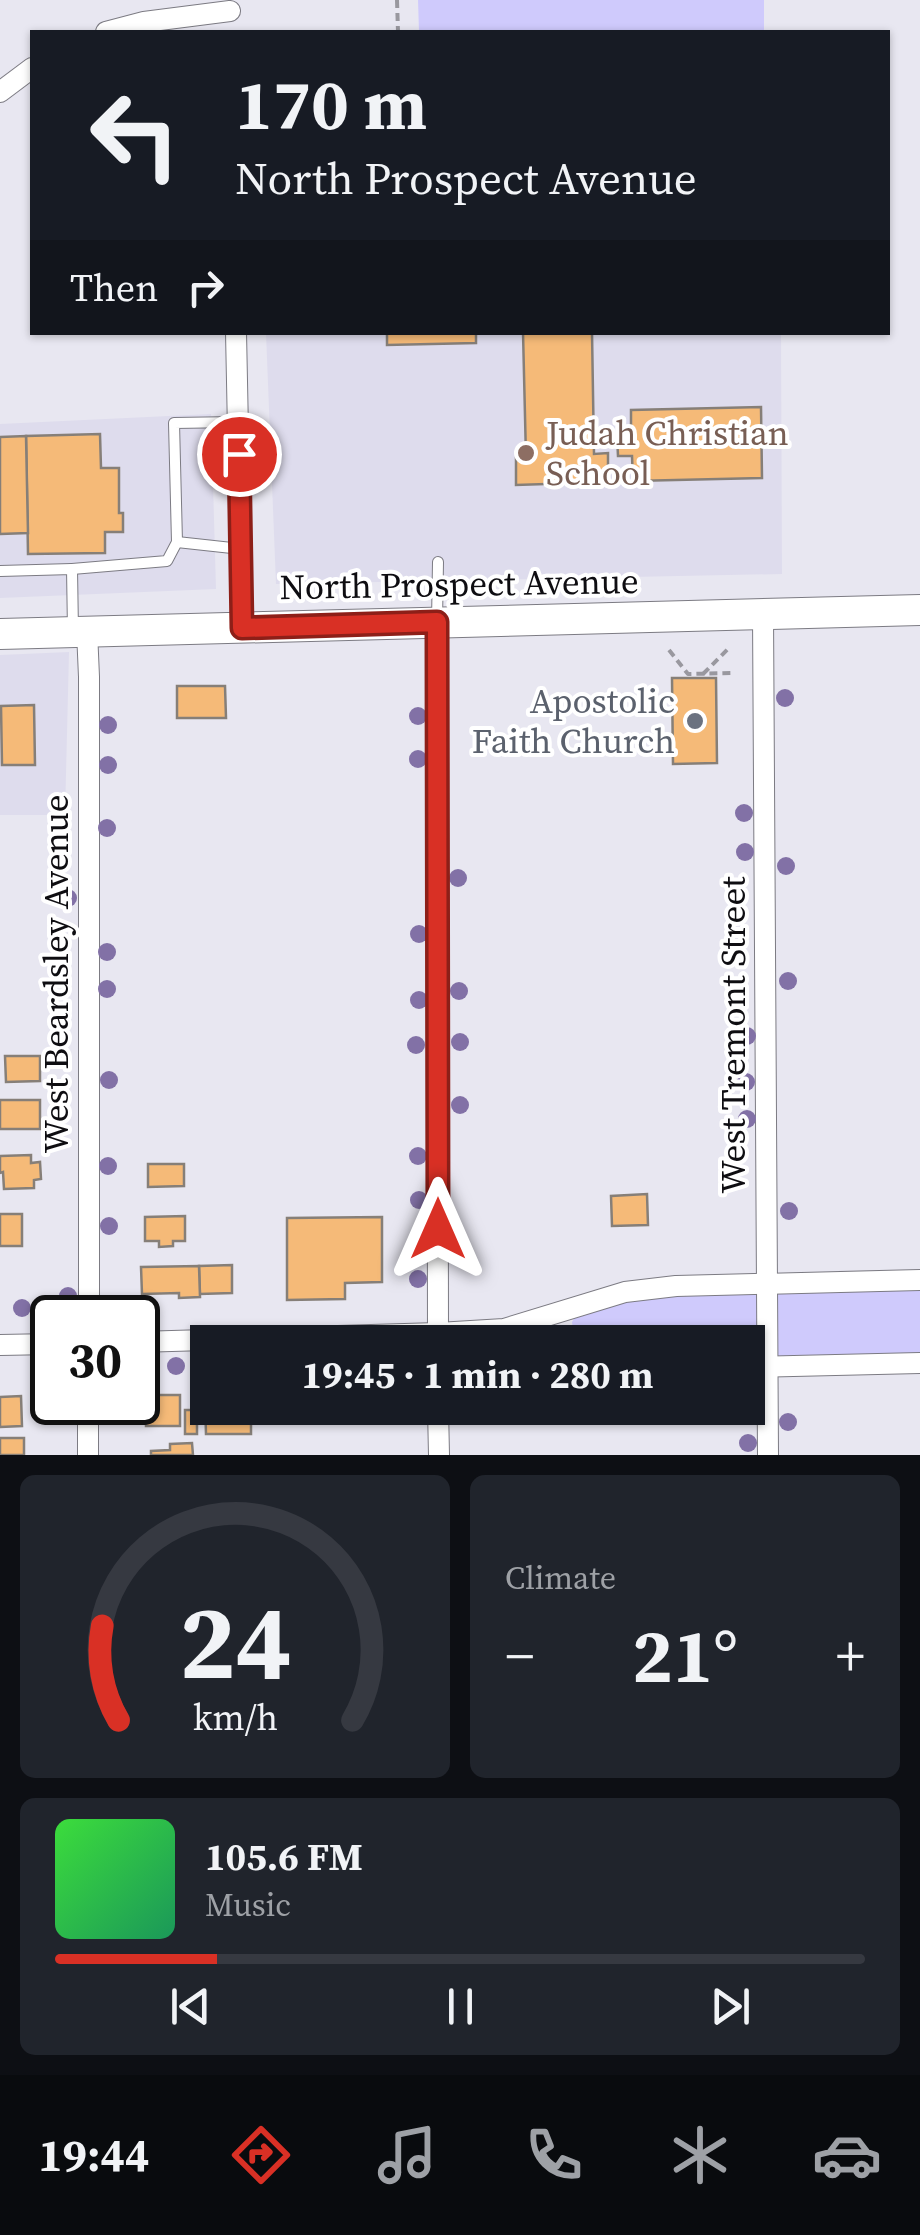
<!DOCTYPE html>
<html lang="en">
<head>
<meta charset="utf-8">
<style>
  :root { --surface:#171b24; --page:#20242c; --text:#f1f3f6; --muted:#9ea1a6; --line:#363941; --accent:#d93025 }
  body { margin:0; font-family:"Source Serif 4",serif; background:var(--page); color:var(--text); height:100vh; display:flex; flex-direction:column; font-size:38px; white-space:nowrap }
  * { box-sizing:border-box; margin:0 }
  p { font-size:32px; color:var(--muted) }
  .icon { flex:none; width:55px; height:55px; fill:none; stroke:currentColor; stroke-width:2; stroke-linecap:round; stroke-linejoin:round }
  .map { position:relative; height:1455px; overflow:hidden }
  .panel { display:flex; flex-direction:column; gap:20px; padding:20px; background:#0d0f14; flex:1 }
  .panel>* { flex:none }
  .guide { position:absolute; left:30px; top:30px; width:860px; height:305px; border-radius:0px; box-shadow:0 2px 8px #0004; background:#171b24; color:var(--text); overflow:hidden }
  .speed { position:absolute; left:30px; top:1295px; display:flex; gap:20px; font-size:50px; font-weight:700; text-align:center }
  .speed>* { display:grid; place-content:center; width:130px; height:130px; border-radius:50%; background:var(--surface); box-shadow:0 2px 8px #0004; line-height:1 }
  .speed .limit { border:5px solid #111; border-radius:15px; background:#fff; color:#111 }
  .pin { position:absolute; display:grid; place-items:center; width:85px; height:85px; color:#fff; margin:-42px; border:5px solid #fff; border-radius:50%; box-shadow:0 2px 10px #0007 }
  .me { position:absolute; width:110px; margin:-55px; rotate:0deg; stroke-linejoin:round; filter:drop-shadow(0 0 8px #0008) }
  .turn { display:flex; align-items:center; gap:35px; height:210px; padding:0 40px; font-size:45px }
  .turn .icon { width:130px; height:130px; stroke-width:2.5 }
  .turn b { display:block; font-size:70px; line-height:85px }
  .then { display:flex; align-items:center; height:95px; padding:0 40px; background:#0003; gap:20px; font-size:38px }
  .big { font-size:75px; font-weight:700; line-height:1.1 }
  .panel .card { flex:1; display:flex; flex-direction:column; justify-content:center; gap:15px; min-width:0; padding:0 35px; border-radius:15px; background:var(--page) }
  .panel .dial { align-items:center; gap:0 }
  .dial svg { height:260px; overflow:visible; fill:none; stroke:var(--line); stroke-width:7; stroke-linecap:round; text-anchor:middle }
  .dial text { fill:var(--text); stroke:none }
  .song { display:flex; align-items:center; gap:30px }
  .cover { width:120px; height:120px; border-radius:15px; background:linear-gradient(135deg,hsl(120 70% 55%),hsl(150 70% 35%)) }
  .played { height:10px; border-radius:5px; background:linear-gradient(90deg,var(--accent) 20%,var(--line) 20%) }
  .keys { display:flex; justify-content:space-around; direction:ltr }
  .heat { display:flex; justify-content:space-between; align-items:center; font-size:55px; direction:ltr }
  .panel .tiles { flex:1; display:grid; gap:20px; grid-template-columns:1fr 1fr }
  .card:last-child { grid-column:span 2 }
  .trip { position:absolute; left:190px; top:1325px; width:575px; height:100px; border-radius:0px; background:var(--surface); box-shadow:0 2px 8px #0004; font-weight:700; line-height:100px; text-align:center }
  .menu { display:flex; height:160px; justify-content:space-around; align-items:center; background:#090b0e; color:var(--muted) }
  .menu .icon { width:70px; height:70px }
  .menu .on { color:var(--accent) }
  .menu b { font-size:45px; color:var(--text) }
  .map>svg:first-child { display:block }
  .built { fill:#dedced }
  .green { fill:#cfcafc }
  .building { fill:#f5ba78; stroke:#867f78; stroke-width:2.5 }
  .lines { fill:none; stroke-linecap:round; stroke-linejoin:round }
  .service-casing { stroke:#7c7b83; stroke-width:12 }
  .minor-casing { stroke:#7c7b83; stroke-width:22 }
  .primary-casing { stroke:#7c7b83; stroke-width:32 }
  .path { stroke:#99989f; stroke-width:4; stroke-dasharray:8 5; stroke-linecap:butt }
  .service { stroke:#fff; stroke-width:10 }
  .minor { stroke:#fff; stroke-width:20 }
  .primary { stroke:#fff; stroke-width:30 }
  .tree { fill:#8271a6 }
  .route-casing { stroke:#8d1f18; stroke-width:25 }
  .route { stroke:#d93025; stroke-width:18 }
  .education-dot { fill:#8d6e63; stroke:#fff; stroke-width:4 }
  .worship-dot { fill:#6b7280; stroke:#fff; stroke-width:4 }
  .labels { text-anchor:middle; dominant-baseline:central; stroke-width:8; stroke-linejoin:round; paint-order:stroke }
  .education-label { font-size:35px; fill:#785e54; stroke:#fff; text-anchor:start }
  .street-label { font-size:35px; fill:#0e0d11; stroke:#fff }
  .worship-label { font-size:35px; fill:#5b616d; stroke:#fff; text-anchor:end }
</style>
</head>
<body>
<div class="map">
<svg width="920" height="1455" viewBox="0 0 920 1455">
  <rect width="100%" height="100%" fill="#e8e7f1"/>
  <g class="built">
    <path d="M266,333H781L782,574L276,584Z"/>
    <path d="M211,414L216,589L0,598V424Z"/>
    <path d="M69,652L65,815H0V655Z"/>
  </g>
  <g class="green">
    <path d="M418,0H764V32H419Z"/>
    <path d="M920,1289V1354L748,1357V1342H621L577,1335L573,1330L572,1322L575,1317L625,1302L681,1296Z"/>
  </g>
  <g class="building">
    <path d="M387,332H476V343L387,345Z"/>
    <path d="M523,332H592L594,454L608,453V482L516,485V458H526Z"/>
    <path d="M761,407L762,478L633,481L632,456H618L617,435H631V410Z"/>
    <path d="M100,434L101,468H119V513H123V532H105V553L28,554L26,436Z"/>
    <path d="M26,436L28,533L0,534V437Z"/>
    <path d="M672,678H716L717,763L673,764Z"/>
    <path d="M177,686H225L226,718H177Z"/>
    <path d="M34,705L35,765H2L1,706Z"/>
    <path d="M5,1056H40V1081L6,1082Z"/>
    <rect x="0" y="1100" width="40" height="29"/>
    <path d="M31,1155V1163L40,1162L41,1179L34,1180V1188L4,1189L3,1172L0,1173V1156Z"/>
    <path d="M148,1164H184V1186L148,1187Z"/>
    <path d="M647,1194L648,1225L612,1226L611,1196Z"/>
    <rect x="0" y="1214" width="22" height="32"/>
    <path d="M185,1216V1241H173V1246L159,1247V1241H145V1217Z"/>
    <path d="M382,1217V1282L345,1283V1299L287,1300V1218Z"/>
    <path d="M232,1265V1293L200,1294L199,1266Z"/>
    <path d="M199,1266L200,1297L179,1298V1293L142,1294L141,1267Z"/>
    <rect x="146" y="1395" width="34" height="31"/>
    <path d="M21,1396L22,1426L0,1427V1397Z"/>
    <path d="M205,1400H208V1408H240V1414H251V1434H206Z"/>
    <rect x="185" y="1410" width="12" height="24"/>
    <rect x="0" y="1438" width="24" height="17"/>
    <path d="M192,1443L193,1455H151V1451L170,1450V1444Z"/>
  </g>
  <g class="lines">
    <g class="service-casing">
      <g id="service">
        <path d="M177,542L241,549"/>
        <path d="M72,569L167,561L177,542L174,423L237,422"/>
        <path d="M0,571L72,569L73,631"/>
        <path d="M437,621L438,562"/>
      </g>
    </g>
    <g class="minor-casing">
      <g id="minor">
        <path d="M106,32L144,22L230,11"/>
        <path d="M0,92L32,68"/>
        <path d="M236,332L242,628"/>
        <path d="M763,614L768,1455"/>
        <path d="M437,622L438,1342"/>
        <path d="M87,631L89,677V1318"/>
        <path d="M506,1329L567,1342"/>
        <path d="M138,1342L438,1333L504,1329L625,1292L676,1286L920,1280"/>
        <path d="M0,1345L52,1344"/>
        <path d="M748,1367L920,1363"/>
        <path d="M438,1408L439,1455"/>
        <path d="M88,1455V1402"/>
      </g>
    </g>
    <g class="primary-casing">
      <path id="primary" d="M0,634L920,610"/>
    </g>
    <g class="path">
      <path d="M397,0L398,32"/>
      <path d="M669,650L688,674L734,673"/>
      <path d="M703,674L728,649"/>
    </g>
    <use href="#service" class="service"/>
    <use href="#minor" class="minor"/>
    <use href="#primary" class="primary"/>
  </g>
  <g class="tree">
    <circle cx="785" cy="698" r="9"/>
    <circle cx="418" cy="716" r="9"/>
    <circle cx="108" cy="725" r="9"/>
    <circle cx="418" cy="759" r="9"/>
    <circle cx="108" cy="765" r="9"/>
    <circle cx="744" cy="813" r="9"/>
    <circle cx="107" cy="828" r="9"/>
    <circle cx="745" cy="852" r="9"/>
    <circle cx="786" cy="866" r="9"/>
    <circle cx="458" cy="878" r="9"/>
    <circle cx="68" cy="898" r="9"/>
    <circle cx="419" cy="934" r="9"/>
    <circle cx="107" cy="952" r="9"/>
    <circle cx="788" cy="981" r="9"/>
    <circle cx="107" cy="989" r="9"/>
    <circle cx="459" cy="991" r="9"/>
    <circle cx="419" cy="1000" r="9"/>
    <circle cx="747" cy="1036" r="9"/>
    <circle cx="460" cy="1042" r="9"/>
    <circle cx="416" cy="1045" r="9"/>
    <circle cx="109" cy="1080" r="9"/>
    <circle cx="746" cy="1082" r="9"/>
    <circle cx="460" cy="1105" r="9"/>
    <circle cx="747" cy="1119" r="9"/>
    <circle cx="418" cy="1156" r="9"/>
    <circle cx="108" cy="1166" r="9"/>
    <circle cx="419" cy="1200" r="9"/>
    <circle cx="789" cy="1211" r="9"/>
    <circle cx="109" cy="1226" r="9"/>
    <circle cx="418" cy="1279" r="9"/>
    <circle cx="68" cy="1296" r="9"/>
    <circle cx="22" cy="1308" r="9"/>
    <circle cx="176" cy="1366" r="9"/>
    <circle cx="150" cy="1367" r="9"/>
    <circle cx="788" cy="1422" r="9"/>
    <circle cx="748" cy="1443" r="9"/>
  </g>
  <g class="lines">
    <g class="route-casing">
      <path id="route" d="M239,454L242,628L437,622L438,1229"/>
    </g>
    <use href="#route" class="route"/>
  </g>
  <circle class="education-dot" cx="526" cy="453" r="10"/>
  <circle class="worship-dot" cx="695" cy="721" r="10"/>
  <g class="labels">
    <g class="education-label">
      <text x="546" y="433">Judah Christian<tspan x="546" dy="40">School</tspan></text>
    </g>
    <g class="street-label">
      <text transform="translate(459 584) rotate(-1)">North Prospect Avenue</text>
      <text transform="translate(56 974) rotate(-90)">West Beardsley Avenue</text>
      <text transform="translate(733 1035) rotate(-90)">West Tremont Street</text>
    </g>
    <g class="worship-label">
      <text x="675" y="701">Apostolic<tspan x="675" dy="40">Faith Church</tspan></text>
    </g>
  </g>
</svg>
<div class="speed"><div class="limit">30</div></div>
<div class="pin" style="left:239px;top:454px;background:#d93025"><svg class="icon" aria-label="arrive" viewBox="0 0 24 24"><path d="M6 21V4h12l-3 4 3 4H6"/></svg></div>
<svg class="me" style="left:438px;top:1229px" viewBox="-20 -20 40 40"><path d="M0-17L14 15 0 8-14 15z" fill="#d93025" stroke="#fff" stroke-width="4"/></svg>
<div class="trip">19:45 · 1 min · 280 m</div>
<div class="guide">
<div class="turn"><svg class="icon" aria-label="left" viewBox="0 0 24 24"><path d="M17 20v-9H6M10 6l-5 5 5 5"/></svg><div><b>170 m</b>North Prospect Avenue</div></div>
<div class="then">Then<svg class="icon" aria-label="right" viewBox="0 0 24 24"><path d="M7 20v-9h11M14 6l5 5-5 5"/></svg></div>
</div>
</div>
<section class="panel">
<div class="tiles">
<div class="card dial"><svg viewBox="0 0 100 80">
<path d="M14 69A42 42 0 1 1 86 69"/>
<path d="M14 69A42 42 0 0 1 9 40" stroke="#d93025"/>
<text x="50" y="56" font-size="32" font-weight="700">24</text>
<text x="50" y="72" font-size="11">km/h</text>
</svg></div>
<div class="card"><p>Climate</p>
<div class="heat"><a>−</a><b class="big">21°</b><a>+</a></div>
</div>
<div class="card">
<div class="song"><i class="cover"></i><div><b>105.6 FM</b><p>Music</p></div></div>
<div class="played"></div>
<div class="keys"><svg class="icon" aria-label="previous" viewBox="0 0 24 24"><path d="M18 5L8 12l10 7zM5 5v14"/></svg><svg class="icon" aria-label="pause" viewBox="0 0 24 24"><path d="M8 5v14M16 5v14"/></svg><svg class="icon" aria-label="next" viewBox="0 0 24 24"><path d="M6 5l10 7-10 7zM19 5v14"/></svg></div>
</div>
</div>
</section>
<nav class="menu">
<b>19:44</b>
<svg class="icon on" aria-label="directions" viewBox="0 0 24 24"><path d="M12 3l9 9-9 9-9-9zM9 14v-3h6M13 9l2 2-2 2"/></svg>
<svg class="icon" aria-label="music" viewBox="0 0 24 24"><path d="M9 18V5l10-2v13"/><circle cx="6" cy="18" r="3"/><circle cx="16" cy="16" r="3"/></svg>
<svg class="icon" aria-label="phone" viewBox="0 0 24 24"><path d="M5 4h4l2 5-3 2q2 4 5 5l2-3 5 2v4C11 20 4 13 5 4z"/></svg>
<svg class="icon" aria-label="climate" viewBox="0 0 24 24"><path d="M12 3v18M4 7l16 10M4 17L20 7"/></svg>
<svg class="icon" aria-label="car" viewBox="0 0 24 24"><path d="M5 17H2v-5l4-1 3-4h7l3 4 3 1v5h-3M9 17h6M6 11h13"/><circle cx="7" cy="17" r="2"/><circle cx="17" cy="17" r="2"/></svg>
</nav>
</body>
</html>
